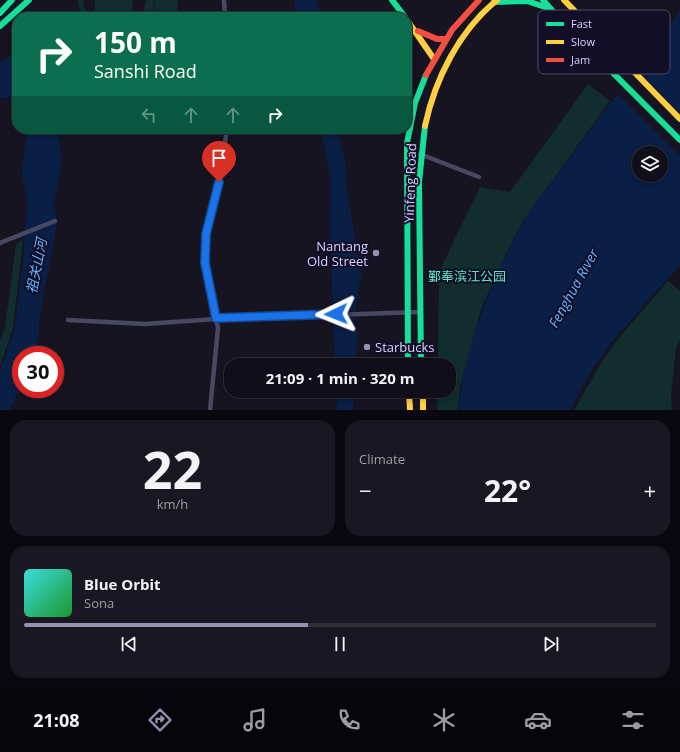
<!DOCTYPE html>
<html lang="en">
<head>
<meta charset="utf-8">
<style>
  :root { --surface:#100f19; --page:#191822; --text:#f1f3f6; --muted:#9c9ca2; --line:#302f38; --accent:#9591b1 }
  body { margin:0; font-family:"Open Sans","Noto Sans SC",sans-serif; background:var(--page); color:var(--text); height:100vh; display:flex; flex-direction:column; font-size:15px; white-space:nowrap }
  * { box-sizing:border-box; margin:0 }
  p { font-size:13px; color:var(--muted) }
  .icon { flex:none; width:22px; height:22px; fill:none; stroke:currentColor; stroke-width:2; stroke-linecap:round; stroke-linejoin:round }
  .map { position:relative; height:410px; overflow:hidden }
  .drawer { display:flex; flex-direction:column; gap:10px; padding:10px; background:#09080e; flex:1 }
  .drawer>* { flex:none }
  .hud { position:absolute; left:12px; top:12px; width:400px; height:122px; border-radius:16px; box-shadow:0 2px 6px #0003,0 0 0 1px var(--line); background:#0b6e4f; color:#fff; overflow:hidden }
  .fabs { position:absolute; left:632px; top:146px; display:grid; gap:8px }
  .fabs a { display:grid; place-items:center; width:36px; height:36px; border-radius:50%; background:var(--surface); box-shadow:0 2px 6px #0003,0 0 0 1px var(--line); font-size:20px }
  .speed { position:absolute; left:12px; top:346px; display:flex; gap:8px; font-size:20px; font-weight:700; text-align:center }
  .speed>* { display:grid; place-content:center; width:52px; height:52px; border-radius:50%; background:var(--surface); box-shadow:0 2px 6px #0003,0 0 0 1px var(--line); line-height:1 }
  .speed .limit { border:6px solid #d22; background:#fff; color:#111 }
  .pin { position:absolute; display:grid; place-items:center; width:34px; height:34px; color:#fff; margin:-41px -17px; border-radius:50% 50% 50% 0; rotate:-45deg; box-shadow:0 0 4px #0007 }
  .pin .icon { rotate:45deg }
  .me { position:absolute; width:44px; margin:-22px; rotate:268deg; stroke-linejoin:round; filter:drop-shadow(0 0 3px #0008) }
  .turn { display:flex; align-items:center; gap:14px; height:84px; padding:0 16px; font-size:18px }
  .turn .icon { width:52px; height:52px; stroke-width:2.5 }
  .turn b { display:block; font-size:28px; line-height:34px }
  .lanes { display:flex; align-items:center; height:38px; padding:0 16px; background:#0003; justify-content:center; gap:20px; direction:ltr }
  .lanes .off { opacity:.35 }
  .big { font-size:30px; font-weight:700; line-height:1.1 }
  .drawer .widget { flex:1; display:flex; flex-direction:column; justify-content:center; gap:6px; min-width:0; padding:0 14px; border-radius:16px; background:var(--page) }
  .drawer .dial { align-items:center; gap:0 }
  .dial b { font-size:52px; line-height:1 }
  .song { display:flex; align-items:center; gap:12px }
  .cover { width:48px; height:48px; border-radius:6px; background:linear-gradient(135deg,hsl(180 70% 55%),hsl(130 70% 35%)) }
  .played { height:4px; border-radius:2px; background:linear-gradient(90deg,var(--accent) 45%,var(--line) 45%) }
  .keys { display:flex; justify-content:space-around; direction:ltr }
  .heat { display:flex; justify-content:space-between; align-items:center; font-size:22px; direction:ltr }
  .drawer .tiles { flex:1; display:grid; gap:10px; grid-template-columns:1fr 1fr }
  .widget:last-child { grid-column:span 2 }
  .trip { position:absolute; left:224px; top:358px; width:232px; height:40px; border-radius:16px; background:var(--surface); box-shadow:0 2px 6px #0003,0 0 0 1px var(--line); font-weight:700; line-height:40px; text-align:center }
  .tabs { display:flex; height:64px; justify-content:space-around; align-items:center; background:#06060a; color:var(--muted) }
  .tabs .icon { width:28px; height:28px }
  .tabs .selected { color:var(--accent) }
  .tabs b { font-size:18px; color:var(--text) }
  .map>svg:first-child { display:block }
  .green { fill:#122d2e }
  .water { fill:#0a1f46; fill-rule:evenodd }
  .pier { fill:#161421 }
  .lines { fill:none; stroke-linecap:round; stroke-linejoin:round }
  .street { stroke:#494862; stroke-width:4.5 }
  .fast { stroke:#16e098; stroke-width:6 }
  .slow { stroke:#ffcf43; stroke-width:6 }
  .jam { stroke:#f24e42; stroke-width:6 }
  .route-casing { stroke:#114b97; stroke-width:10 }
  .route { stroke:#1a73e8; stroke-width:7 }
  .poi-dot { fill:#9591b1; stroke:#120e27; stroke-width:1.5 }
  .labels { text-anchor:middle; dominant-baseline:central; stroke-width:4; stroke-linejoin:round; paint-order:stroke }
  .street-label { font-size:13px; fill:#d9d4ff; stroke:#120e27 }
  .poi-label { font-size:13px; fill:#d9d4ff; stroke:#120e27; text-anchor:end }
  .park-label { font-size:13px; fill:#59e6c4; stroke:#120e27 }
  .water-label { font-size:14px; font-style:italic; fill:#62b4ff; stroke:#120e27 }
  .key { fill:#120e27; stroke:#4e4968; stroke-width:1 }
  .key-label { font-size:11px; fill:#d9d4ff }
</style>
</head>
<body>
<div class="map">
<svg width="680" height="410" viewBox="0 0 680 410">
  <rect width="100%" height="100%" fill="#161421"/>
  <g class="green">
    <path d="M78,0H83L84,8L92,14L137,17L144,11L146,0H154V6L155,0H178L177,17H154V8L150,17H83L80,13Z"/>
    <path d="M95,0H133L132,16L94,14Z"/>
    <path d="M588,84L610,101L523,221L505,256L481,309L460,388L458,410H437L438,391H449V365H438L439,272L480,187L510,192Z"/>
    <path d="M23,240L13,328L0,366V340L5,328L16,244Z"/>
    <path d="M668,281L680,291V341L676,348L671,396L672,410H574L603,360L618,339Z"/>
  </g>
  <g class="water">
    <path d="M295,0H316L321,17H295Z"/>
    <path d="M680,11V265C643,308 592,356 571,410H459C463,348 493,277 523,222C533,203 549,186 562,168C600,115 642,64 680,11ZM639,153H661V175H639Z"/>
    <path d="M17,52V100L12,97L0,98V62Z"/>
    <path d="M27,129H58L62,161L54,202L57,223L40,315L37,350L35,355H21V385L10,410H0V371L15,328L23,263L27,201L22,172Z"/>
    <path d="M321,129H337L345,160L347,191L361,274L354,322L358,333L355,365H335L330,236V177Z"/>
    <path d="M336,391H353V410H337Z"/>
  </g>
  <path class="pier" d="M635,68L680,113V156L616,92Z"/>
  <g class="lines">
    <g class="street">
      <path d="M224,0L225,17"/>
      <path d="M420,154L479,177"/>
      <path d="M0,243L55,221"/>
      <path d="M68,320L145,324L216,319L419,312"/>
      <path d="M210,410L218,328L205,263L206,234L219,182L227,129"/>
    </g>
    <g class="fast">
      <path d="M392,0L405,17"/>
      <path d="M543,0L561,21L680,140"/>
      <path d="M494,2L527,1L551,9"/>
      <path d="M0,13L12,0"/>
      <path d="M0,26L29,0"/>
      <path d="M408,365L407,143L415,103L426,75"/>
      <path d="M421,365L419,182L425,126"/>
    </g>
    <g class="slow">
      <path d="M564,0L680,119"/>
      <path d="M407,20L434,59"/>
      <path d="M425,126C435,79 459,31 497,0"/>
      <path d="M409,391L410,410"/>
      <path d="M423,391V410"/>
    </g>
    <g class="jam">
      <path d="M418,31L437,39H446"/>
      <path d="M426,75L452,30L479,0"/>
    </g>
  </g>
  <g class="lines">
    <g class="route-casing">
      <path id="route" d="M219,182L206,234L205,263L216,318L336,314"/>
    </g>
    <use href="#route" class="route"/>
  </g>
  <g class="poi-dot">
    <circle cx="376" cy="253" r="4"/>
    <circle cx="367" cy="347" r="4"/>
  </g>
  <g class="labels">
    <g class="street-label">
      <text transform="translate(410 183) rotate(-88)">Yinfeng Road</text>
    </g>
    <g class="poi-label">
      <text x="368" y="246">Nantang<tspan x="368" dy="15">Old Street</tspan></text>
      <text x="375" y="347" text-anchor="start">Starbucks</text>
    </g>
    <g class="park-label">
      <text x="467" y="276">鄞奉滨江公园</text>
    </g>
    <g class="water-label">
      <text transform="translate(36 266) rotate(-79)">祖关山河</text>
      <text transform="translate(573 288) rotate(-61)">Fenghua Rıver</text>
    </g>
  </g>
  <rect x="538" y="10" width="132" height="64" rx="6" class="key"/>
  <rect x="546" y="22" width="18" height="4" fill="#16e098"/>
  <rect x="546" y="40" width="18" height="4" fill="#ffcf43"/>
  <rect x="546" y="58" width="18" height="4" fill="#f24e42"/>
  <g class="key-label">
    <text x="571" y="28">Fast</text>
    <text x="571" y="46">Slow</text>
    <text x="571" y="64">Jam</text>
  </g>
</svg>
<div class="fabs">
<a><svg class="icon" aria-label="layers" viewBox="0 0 24 24"><path d="M12 4l9 5-9 5-9-5zM3 14l9 5 9-5"/></svg></a>
</div>
<div class="speed"><div class="limit">30</div></div>
<div class="pin" style="left:219px;top:182px;background:#d93025"><svg class="icon" aria-label="arrive" viewBox="0 0 24 24"><path d="M6 21V4h12l-3 4 3 4H6"/></svg></div>
<svg class="me" style="left:336px;top:314px" viewBox="-20 -20 40 40"><path d="M0-17L14 15 0 8-14 15z" fill="#1a73e8" stroke="#fff" stroke-width="4"/></svg>
<div class="trip">21:09 · 1 min · 320 m</div>
<div class="hud">
<div class="turn"><svg class="icon" aria-label="right" viewBox="0 0 24 24"><path d="M7 20v-9h11M14 6l5 5-5 5"/></svg><div><b>150 m</b>Sanshi Road</div></div>
<div class="lanes"><svg class="icon off" aria-label="left" viewBox="0 0 24 24"><path d="M17 20v-9H6M10 6l-5 5 5 5"/></svg><svg class="icon off" aria-label="ahead" viewBox="0 0 24 24"><path d="M12 20V5M6 11l6-6 6 6"/></svg><svg class="icon off" aria-label="ahead" viewBox="0 0 24 24"><path d="M12 20V5M6 11l6-6 6 6"/></svg><svg class="icon" aria-label="right" viewBox="0 0 24 24"><path d="M7 20v-9h11M14 6l5 5-5 5"/></svg></div>
</div>
</div>
<section class="drawer">
<div class="tiles">
<div class="widget dial"><b>22</b><p>km/h</p></div>
<div class="widget"><p>Climate</p>
<div class="heat"><a>−</a><b class="big">22°</b><a>+</a></div>
</div>
<div class="widget">
<div class="song"><i class="cover"></i><div><b>Blue Orbit</b><p>Sona</p></div></div>
<div class="played"></div>
<div class="keys"><svg class="icon" aria-label="previous" viewBox="0 0 24 24"><path d="M18 5L8 12l10 7zM5 5v14"/></svg><svg class="icon" aria-label="pause" viewBox="0 0 24 24"><path d="M8 5v14M16 5v14"/></svg><svg class="icon" aria-label="next" viewBox="0 0 24 24"><path d="M6 5l10 7-10 7zM19 5v14"/></svg></div>
</div>
</div>
</section>
<nav class="tabs">
<b>21:08</b>
<svg class="icon selected" aria-label="directions" viewBox="0 0 24 24"><path d="M12 3l9 9-9 9-9-9zM9 14v-3h6M13 9l2 2-2 2"/></svg>
<svg class="icon" aria-label="music" viewBox="0 0 24 24"><path d="M9 18V5l10-2v13"/><circle cx="6" cy="18" r="3"/><circle cx="16" cy="16" r="3"/></svg>
<svg class="icon" aria-label="phone" viewBox="0 0 24 24"><path d="M5 4h4l2 5-3 2q2 4 5 5l2-3 5 2v4C11 20 4 13 5 4z"/></svg>
<svg class="icon" aria-label="climate" viewBox="0 0 24 24"><path d="M12 3v18M4 7l16 10M4 17L20 7"/></svg>
<svg class="icon" aria-label="car" viewBox="0 0 24 24"><path d="M5 17H2v-5l4-1 3-4h7l3 4 3 1v5h-3M9 17h6M6 11h13"/><circle cx="7" cy="17" r="2"/><circle cx="17" cy="17" r="2"/></svg>
<svg class="icon" aria-label="filters" viewBox="0 0 24 24"><path d="M4 7h16M4 17h16"/><circle cx="9" cy="7" r="2"/><circle cx="15" cy="17" r="2"/></svg>
</nav>
</body>
</html>
